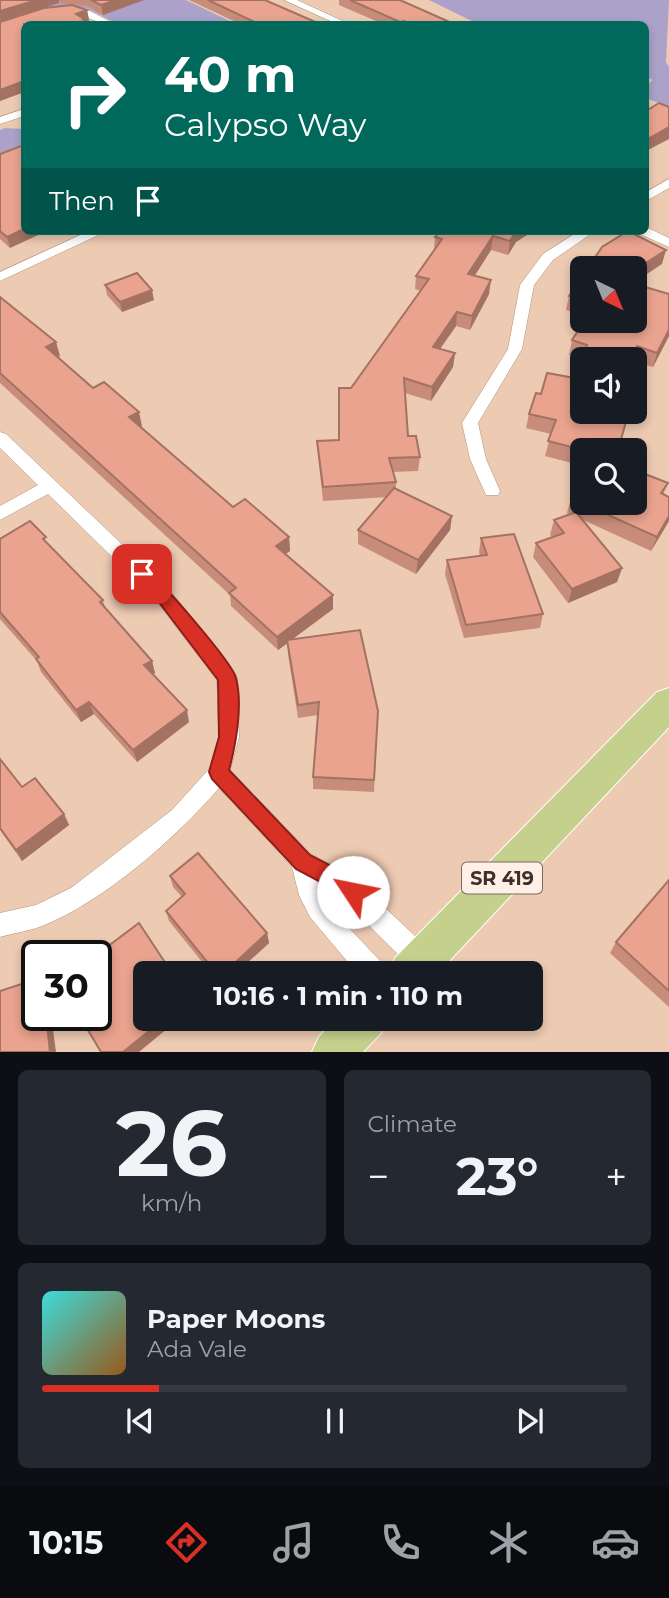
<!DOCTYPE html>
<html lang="en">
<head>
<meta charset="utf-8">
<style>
  :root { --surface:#171b24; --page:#242831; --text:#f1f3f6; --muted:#9ea1a6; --line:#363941; --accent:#d93025 }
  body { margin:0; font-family:Montserrat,sans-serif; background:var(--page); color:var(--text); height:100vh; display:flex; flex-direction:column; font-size:26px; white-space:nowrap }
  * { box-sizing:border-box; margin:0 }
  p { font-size:23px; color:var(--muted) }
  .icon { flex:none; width:38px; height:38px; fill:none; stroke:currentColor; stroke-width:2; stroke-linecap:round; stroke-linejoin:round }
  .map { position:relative; height:1052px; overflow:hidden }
  .sheet { display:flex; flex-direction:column; gap:18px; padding:18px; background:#0d0f14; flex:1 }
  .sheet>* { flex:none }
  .guide { position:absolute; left:21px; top:21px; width:628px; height:214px; border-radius:10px; box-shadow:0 4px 10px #0003; background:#00695c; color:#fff; overflow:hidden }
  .needle { width:46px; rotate:137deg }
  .fabs { position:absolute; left:570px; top:256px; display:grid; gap:14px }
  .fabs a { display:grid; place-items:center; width:77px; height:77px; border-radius:10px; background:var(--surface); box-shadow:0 4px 10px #0003; font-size:35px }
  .speed { position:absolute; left:21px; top:940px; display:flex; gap:14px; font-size:35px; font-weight:700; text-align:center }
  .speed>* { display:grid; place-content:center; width:91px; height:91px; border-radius:50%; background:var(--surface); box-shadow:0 4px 10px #0003; line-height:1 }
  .speed .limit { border:4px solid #111; border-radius:10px; background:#fff; color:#111 }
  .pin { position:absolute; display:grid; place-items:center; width:60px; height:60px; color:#fff; margin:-30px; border-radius:14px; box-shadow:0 4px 10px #0006 }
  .me { position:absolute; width:77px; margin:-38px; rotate:304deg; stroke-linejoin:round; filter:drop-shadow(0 0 5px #0008) }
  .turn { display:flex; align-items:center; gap:24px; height:147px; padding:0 28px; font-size:32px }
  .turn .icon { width:91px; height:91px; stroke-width:2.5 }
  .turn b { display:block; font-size:49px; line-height:60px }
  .then { display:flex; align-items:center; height:66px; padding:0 28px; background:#0003; gap:14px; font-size:26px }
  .big { font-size:52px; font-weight:700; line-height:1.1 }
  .sheet .tile { flex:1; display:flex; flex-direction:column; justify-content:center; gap:10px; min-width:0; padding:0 24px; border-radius:10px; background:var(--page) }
  .sheet .dial { align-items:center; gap:0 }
  .dial b { font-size:91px; line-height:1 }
  .song { display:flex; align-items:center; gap:21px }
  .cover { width:84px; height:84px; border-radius:10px; background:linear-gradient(135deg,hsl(180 70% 55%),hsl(30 70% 35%)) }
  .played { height:7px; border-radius:4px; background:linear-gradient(90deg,var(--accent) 20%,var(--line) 20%) }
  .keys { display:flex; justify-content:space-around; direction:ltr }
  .heat { display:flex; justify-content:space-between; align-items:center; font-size:38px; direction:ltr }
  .sheet .tiles { flex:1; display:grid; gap:18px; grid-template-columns:1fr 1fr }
  .tile:last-child { grid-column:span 2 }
  .trip { position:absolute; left:133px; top:961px; width:410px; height:70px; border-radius:10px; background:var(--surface); box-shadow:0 4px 10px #0003; font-weight:700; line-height:70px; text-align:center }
  .tab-bar { display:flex; height:112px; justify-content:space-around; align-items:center; background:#090b0e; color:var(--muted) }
  .tab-bar .icon { width:49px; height:49px }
  .tab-bar .current { color:var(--accent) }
  .tab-bar b { font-size:32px; color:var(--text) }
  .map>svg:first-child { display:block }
  .green { fill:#aba1c9 }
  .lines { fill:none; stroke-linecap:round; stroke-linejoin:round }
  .street-casing { stroke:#b3937b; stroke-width:1 }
  .primary-casing { stroke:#fff; stroke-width:2 }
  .street { fill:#fff; fill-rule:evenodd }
  .primary { fill:#c5d08d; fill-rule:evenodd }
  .wall { fill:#c88c7a }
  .shaded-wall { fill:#a37263 }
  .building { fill:#e9a38e; stroke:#a37263; stroke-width:2 }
  .route { fill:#d93025; stroke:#8d1f18; stroke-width:2 }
  .labels { text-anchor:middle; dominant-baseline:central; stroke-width:6; stroke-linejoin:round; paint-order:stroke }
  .shield { fill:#fef0e6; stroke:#786a60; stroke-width:2 }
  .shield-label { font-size:19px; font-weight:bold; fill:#3e3027 }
</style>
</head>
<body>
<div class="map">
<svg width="669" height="1052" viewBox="0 0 669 1052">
  <rect width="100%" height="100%" fill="#edcab2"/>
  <g class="green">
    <path d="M0,0H186L236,24H118L86,8L69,6L0,24Z"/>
    <path d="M429,0H669L666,62L669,67V107L646,98V85L653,80L646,77V24H478Z"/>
    <path d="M5,128L24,129V196L0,206V130Z"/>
  </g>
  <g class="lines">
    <g class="street-casing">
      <g id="street">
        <path d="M284,0H297L349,24H337Z"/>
        <path d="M67,6L84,8L115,24C99,25 82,14 64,11V7Z"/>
        <path d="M24,109V116L0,124V117Z"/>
        <path d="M669,179V188L646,201V192Z"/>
        <path d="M646,227L669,238V247L640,234L638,231H646Z"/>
        <path d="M89,231H107L0,281V272Z"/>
        <path d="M579,231H595L553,260L534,285L522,349L478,423L486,459L500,491L498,495H486L470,459L462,423L508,349L520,285L543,254Z"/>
        <path d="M0,432L6,434L167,587L234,672L237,678L239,737L230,770L311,854L348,873L431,951L434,960L431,969L422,972L413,969L332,889L318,882L336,914L383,964L386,973H357L310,917L299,895L292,867L219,788C176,838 103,902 42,926C29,931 14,933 0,937V913L36,905L71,888L172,810L210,768L219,737L217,680L153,597L48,494L0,520V506L38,485L0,448Z"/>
      </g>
    </g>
    <g class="primary-casing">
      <g id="primary">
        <path d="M669,688V727L438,973H389L395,958L657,692Z"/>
        <path d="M336,1018H387L381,1033L363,1052H312L319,1037Z"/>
      </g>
    </g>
    <use href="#street" class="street"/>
    <use href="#primary" class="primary"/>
  </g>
  <g class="wall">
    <path d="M0,0H144L103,15L87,6L59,3L46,7L87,10L89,20L86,21L24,92L0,101V22L32,12L0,21Z"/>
    <path d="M189,0H265L320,24H240Z"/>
    <path d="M339,0H400L454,24H383L339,5Z"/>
    <path d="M0,154L10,248L0,239Z"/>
    <path d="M440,231H533L516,242L508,255L491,250L474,276L489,294L470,330L456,326L440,349L455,353L453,367L431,401L405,393L408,436L420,457L418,471L393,472L396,482V489L452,516L450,530L416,574L358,544V530L387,497L323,501L318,455L317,441L339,440L351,388L421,291L415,289L416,276L434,251L435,237Z"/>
    <path d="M583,276V315L566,310L569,296Z"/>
    <path d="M105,285L154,300L122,312L107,295Z"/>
    <path d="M669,294V336L653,367L636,362L635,359H583L569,355L572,340Z"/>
    <path d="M0,297L60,356L58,357L93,388L142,426L140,427L233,507L289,537L290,551L285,554L333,609L291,640L378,711L374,792L313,789V777L318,715L298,718L288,654V643L278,650L231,606L230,595L0,383Z"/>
    <path d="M580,379L583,450V466L545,456L551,434L526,428L529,414L541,394Z"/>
    <path d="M668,483L663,495L669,497V521L651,551L581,519L622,568L617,582L568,603L533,557L536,543L552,537L550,535L554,520L571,514L567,513L571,498Z"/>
    <path d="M481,538L543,614L540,628L464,638L445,574L447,560L480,556L479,552Z"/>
    <path d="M0,539L49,545L103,600L105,608L152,661L155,673L153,675L189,722L137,762L94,714L81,722L41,672L37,661L0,619Z"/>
    <path d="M0,759L22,787L64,814L69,825L22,861L0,830Z"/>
    <path d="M170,876L267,933L269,943L236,973H211L169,921L166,911L182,897L173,887Z"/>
    <path d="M669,880V1007L610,953L616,942Z"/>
  </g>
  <g class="shaded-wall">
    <path d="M37,0H59V3L0,21V11Z"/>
    <path d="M116,0H144L103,15L101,5Z"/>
    <path d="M87,10L89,20L86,21L87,24L76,14Z"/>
    <path d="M24,81V92L0,101V90Z"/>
    <path d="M669,127V139L646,151V140Z"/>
    <path d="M24,229V231H47L10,248L7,237Z"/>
    <path d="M516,231H533L516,242L508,255L510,241Z"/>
    <path d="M493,236L491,250L467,288L468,274Z"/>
    <path d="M666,250L662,264L635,282V270Z"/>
    <path d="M491,280L489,294L470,330L472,316Z"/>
    <path d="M152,290L154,300L122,312L120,302Z"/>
    <path d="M457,312L456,326L432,360L433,347Z"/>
    <path d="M669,330V336L653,367L657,353Z"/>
    <path d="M56,342L60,356L50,361L46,347Z"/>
    <path d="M455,353L453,367L431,401L432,387Z"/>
    <path d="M139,412L142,426L132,432L129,417Z"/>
    <path d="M452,516L450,530L416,574L418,560Z"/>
    <path d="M669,516V521L651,551L657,537Z"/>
    <path d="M289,537L290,551L277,560L276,546Z"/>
    <path d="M622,568L617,582L568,603L572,589Z"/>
    <path d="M333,595V609L278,650L277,637Z"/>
    <path d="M152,661L155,673L147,678L144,665Z"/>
    <path d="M89,702L94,714L81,722L76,710Z"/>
    <path d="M187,710L189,722L137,762L133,750Z"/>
    <path d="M64,814L69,825L22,861L16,850Z"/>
    <path d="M267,933L269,943L236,973H224Z"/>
    <path d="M46,1015H51L56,1052H50Z"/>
    <path d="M165,1018H180L139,1052H123Z"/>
  </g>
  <g class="building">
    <path d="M0,0H37L0,11Z"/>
    <path d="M91,0H116L101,5Z"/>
    <path d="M208,0H265L320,24H270L266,23L259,24Z"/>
    <path d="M350,0H400L454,24H412L404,21L400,22Z"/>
    <path d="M72,5L87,10L76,14L86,20H84L91,24H24V81L0,90V22L44,8Z"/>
    <path d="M659,103L669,107V127L646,140V111Z"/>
    <path d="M24,145V229L7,237L0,231V154Z"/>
    <path d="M440,231H516L510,241L493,236L468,274L491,280L472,316L457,312L433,347L455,353L432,387L404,378L408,436H416L420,457L389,458L396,482L323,487L317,441L339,440V388H351L429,279L416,276L442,239L435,237Z"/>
    <path d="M628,231L666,250L635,270V268H588L602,247Z"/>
    <path d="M137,273L152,290L120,302L105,285Z"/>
    <path d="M583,276V300L569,296Z"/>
    <path d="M635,284L669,294V330L657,353L637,346L635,365V359H584L587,345L572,340L585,320H635Z"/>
    <path d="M0,297L56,342L46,347L93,388L104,382L139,412L129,417L233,507L245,499L289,537L276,546L333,595L277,637L229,593L236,588L0,373Z"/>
    <path d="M583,366V411H629L618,450H583L548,441L556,420L529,414L536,393L541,394L547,373L580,379Z"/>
    <path d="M635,470L668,483L661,493L669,497V516L657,537L571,498L583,481V502H635Z"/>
    <path d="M394,488L452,516L418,560L358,530Z"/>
    <path d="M576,512L622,568L572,589L536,543L564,533L554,520Z"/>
    <path d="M30,521L46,537L43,539L103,600L100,602L152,661L144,665L187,710L133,750L89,702L76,710L36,659L39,657L0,612V539Z"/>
    <path d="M514,534L543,614L466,625L447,560L487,555L481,538Z"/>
    <path d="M360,630L378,711L374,780L313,777L319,702L298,705L287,640Z"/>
    <path d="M0,759L22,787L35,778L64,814L16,850L0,828Z"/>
    <path d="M198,853L267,933L224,973H216L166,911L185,894L170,876Z"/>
    <path d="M669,880V991L616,942Z"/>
    <path d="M139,923L172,973H145V1018H165L123,1052H101L79,1015H96V956H95Z"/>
    <path d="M37,979V1015H46L50,1052H0V991Z"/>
  </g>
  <path class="route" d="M142,567C155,572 233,664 236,678C243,705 236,744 229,770L310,855L347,874L360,885L363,892L360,900L353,903L332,888L296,869L212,779L209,772L219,737L218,680L154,596L133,574L136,569Z"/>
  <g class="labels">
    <rect class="shield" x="462" y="862.5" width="80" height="31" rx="5"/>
    <g class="shield-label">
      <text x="502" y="878">SR 419</text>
    </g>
  </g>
</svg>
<div class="fabs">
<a><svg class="needle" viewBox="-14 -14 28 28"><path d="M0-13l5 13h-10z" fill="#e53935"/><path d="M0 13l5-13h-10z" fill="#9ea1a6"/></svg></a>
<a><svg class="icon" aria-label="sound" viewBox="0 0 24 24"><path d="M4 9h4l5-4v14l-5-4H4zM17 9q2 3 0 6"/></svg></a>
<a><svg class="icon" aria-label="search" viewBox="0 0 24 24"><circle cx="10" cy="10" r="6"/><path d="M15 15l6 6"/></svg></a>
</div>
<div class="speed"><div class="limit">30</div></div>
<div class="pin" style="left:142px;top:574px;background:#d93025"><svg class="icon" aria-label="arrive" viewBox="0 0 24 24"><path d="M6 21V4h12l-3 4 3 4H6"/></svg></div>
<svg class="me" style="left:353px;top:892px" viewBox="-20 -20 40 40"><circle r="19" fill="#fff"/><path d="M0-13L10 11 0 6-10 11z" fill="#d93025"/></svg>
<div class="trip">10:16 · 1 min · 110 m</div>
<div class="guide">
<div class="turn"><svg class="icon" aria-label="right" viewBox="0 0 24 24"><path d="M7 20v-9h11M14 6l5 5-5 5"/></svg><div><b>40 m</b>Calypso Way</div></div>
<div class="then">Then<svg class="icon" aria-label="arrive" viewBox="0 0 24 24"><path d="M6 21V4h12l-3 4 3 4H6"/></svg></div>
</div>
</div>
<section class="sheet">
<div class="tiles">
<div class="tile dial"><b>26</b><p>km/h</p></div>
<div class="tile"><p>Climate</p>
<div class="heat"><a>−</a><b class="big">23°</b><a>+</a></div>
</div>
<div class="tile">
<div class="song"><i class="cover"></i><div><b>Paper Moons</b><p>Ada Vale</p></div></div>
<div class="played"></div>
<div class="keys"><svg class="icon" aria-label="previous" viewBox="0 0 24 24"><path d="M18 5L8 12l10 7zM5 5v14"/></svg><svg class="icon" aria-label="pause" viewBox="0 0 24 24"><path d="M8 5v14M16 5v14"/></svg><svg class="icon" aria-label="next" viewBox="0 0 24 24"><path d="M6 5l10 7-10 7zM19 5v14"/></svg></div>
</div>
</div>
</section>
<nav class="tab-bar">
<b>10:15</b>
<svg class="icon current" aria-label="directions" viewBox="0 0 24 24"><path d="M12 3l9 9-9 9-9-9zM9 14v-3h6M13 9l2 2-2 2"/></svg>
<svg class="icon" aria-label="music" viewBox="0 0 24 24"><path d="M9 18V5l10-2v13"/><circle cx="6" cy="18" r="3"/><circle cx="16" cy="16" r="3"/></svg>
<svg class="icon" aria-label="phone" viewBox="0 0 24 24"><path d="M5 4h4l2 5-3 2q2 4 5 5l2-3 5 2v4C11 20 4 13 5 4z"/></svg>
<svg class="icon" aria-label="climate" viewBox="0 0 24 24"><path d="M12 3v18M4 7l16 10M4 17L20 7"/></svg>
<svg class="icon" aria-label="car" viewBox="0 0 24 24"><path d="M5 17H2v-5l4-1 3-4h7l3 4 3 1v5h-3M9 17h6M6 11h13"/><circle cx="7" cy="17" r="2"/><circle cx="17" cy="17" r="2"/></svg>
</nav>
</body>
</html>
